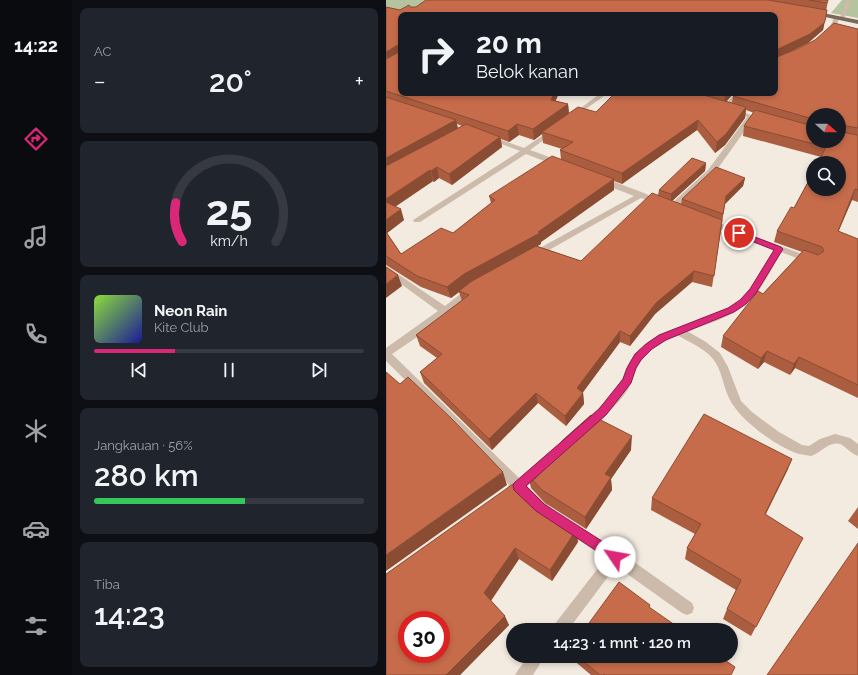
<!DOCTYPE html>
<html lang="id">
<head>
<meta charset="utf-8">
<style>
  :root { --surface:#171b24; --page:#20242c; --text:#f1f3f6; --muted:#9ea1a6; --line:#363941; --accent:#db2777 }
  body { margin:0; font-family:Raleway,sans-serif; background:var(--page); color:var(--text); height:100vh; display:flex; flex-direction:column; font-size:15px; white-space:nowrap }
  * { box-sizing:border-box; margin:0 }
  p { font-size:13px; color:var(--muted) }
  .icon { flex:none; width:22px; height:22px; fill:none; stroke:currentColor; stroke-width:2; stroke-linecap:round; stroke-linejoin:round }
  .map { position:relative; flex:1; overflow:hidden }
  .side { display:flex; flex-direction:column; gap:8px; padding:8px; background:#0d0f14; width:314px }
  .side>* { flex:none }
  .hud { position:absolute; left:12px; top:12px; width:380px; height:84px; border-radius:8px; box-shadow:0 2px 6px #0003; background:#171b24; color:var(--text); overflow:hidden }
  .needle { width:26px; rotate:111deg }
  .tools { position:absolute; left:420px; top:108px; display:grid; gap:8px }
  .tools a { display:grid; place-items:center; width:40px; height:40px; border-radius:50%; background:var(--surface); box-shadow:0 2px 6px #0003; font-size:20px }
  .speed { position:absolute; left:12px; top:611px; display:flex; gap:8px; font-size:20px; font-weight:700; text-align:center }
  .speed>* { display:grid; place-content:center; width:52px; height:52px; border-radius:50%; background:var(--surface); box-shadow:0 2px 6px #0003; line-height:1 }
  .speed .limit { border:6px solid #d22; background:#fff; color:#111 }
  .pin { position:absolute; display:grid; place-items:center; width:34px; height:34px; color:#fff; margin:-17px; border:2px solid #fff; border-radius:50%; box-shadow:0 1px 4px #0007 }
  .me { position:absolute; width:44px; margin:-22px; rotate:303deg; stroke-linejoin:round; filter:drop-shadow(0 0 3px #0008) }
  .turn { display:flex; align-items:center; gap:14px; height:84px; padding:0 12px; font-size:18px }
  .turn .icon { width:52px; height:52px; stroke-width:2.5 }
  .turn b { display:block; font-size:28px; line-height:34px }
  .big { font-size:30px; font-weight:600; line-height:1.1 }
  .side .card { flex:1; display:flex; flex-direction:column; justify-content:center; gap:6px; min-width:0; padding:0 14px; border-radius:8px; background:var(--page) }
  .side .dial { align-items:center; gap:0 }
  .dial svg { height:104px; overflow:visible; fill:none; stroke:var(--line); stroke-width:7; stroke-linecap:round; text-anchor:middle }
  .dial text { fill:var(--text); stroke:none }
  .song { display:flex; align-items:center; gap:12px }
  .cover { width:48px; height:48px; border-radius:6px; background:linear-gradient(135deg,hsl(90 70% 55%),hsl(240 70% 35%)) }
  .played { height:4px; border-radius:2px; background:linear-gradient(90deg,var(--accent) 30%,var(--line) 30%) }
  .keys { display:flex; justify-content:space-around; direction:ltr }
  .heat { display:flex; justify-content:space-between; align-items:center; font-size:22px; direction:ltr }
  .charge { height:6px; border-radius:3px; background:linear-gradient(90deg,#34c759 56%,var(--line) 0) }
  .trip { position:absolute; left:120px; top:623px; width:232px; height:40px; border-radius:20px; background:var(--surface); box-shadow:0 2px 6px #0003; font-weight:600; line-height:40px; text-align:center }
  main { display:flex; flex:1; min-height:0 }
  .dock { display:flex; flex-direction:column; width:72px; justify-content:space-around; align-items:center; background:#090b0e; color:var(--muted) }
  .dock .icon { width:28px; height:28px }
  .dock .selected { color:var(--accent) }
  .dock b { font-size:18px; color:var(--text) }
  .map>svg:first-child { display:block }
  .green { fill:#b6c39f }
  .lines { fill:none; stroke-linecap:round; stroke-linejoin:round }
  .minor { fill:#ccbbab; fill-rule:evenodd }
  .major { fill:#7c675c; fill-rule:evenodd }
  .wall { fill:#ab5d40; fill-rule:evenodd }
  .shaded-wall { fill:#8b4c34 }
  .building { fill:#c76c4b; stroke:#8b4c34; fill-rule:evenodd }
  .route { fill:#db2777; stroke:#8e194d }
</style>
</head>
<body>
<main>
<nav class="dock">
<b>14:22</b>
<svg class="icon selected" aria-label="directions" viewBox="0 0 24 24"><path d="M12 3l9 9-9 9-9-9zM9 14v-3h6M13 9l2 2-2 2"/></svg>
<svg class="icon" aria-label="music" viewBox="0 0 24 24"><path d="M9 18V5l10-2v13"/><circle cx="6" cy="18" r="3"/><circle cx="16" cy="16" r="3"/></svg>
<svg class="icon" aria-label="phone" viewBox="0 0 24 24"><path d="M5 4h4l2 5-3 2q2 4 5 5l2-3 5 2v4C11 20 4 13 5 4z"/></svg>
<svg class="icon" aria-label="climate" viewBox="0 0 24 24"><path d="M12 3v18M4 7l16 10M4 17L20 7"/></svg>
<svg class="icon" aria-label="car" viewBox="0 0 24 24"><path d="M5 17H2v-5l4-1 3-4h7l3 4 3 1v5h-3M9 17h6M6 11h13"/><circle cx="7" cy="17" r="2"/><circle cx="17" cy="17" r="2"/></svg>
<svg class="icon" aria-label="filters" viewBox="0 0 24 24"><path d="M4 7h16M4 17h16"/><circle cx="9" cy="7" r="2"/><circle cx="15" cy="17" r="2"/></svg>
</nav>
<section class="side">
<div class="card"><p>AC</p>
<div class="heat"><a>−</a><b class="big">20°</b><a>+</a></div>
</div>
<div class="card dial"><svg viewBox="0 0 100 80">
<path d="M14 69A42 42 0 1 1 86 69"/>
<path d="M14 69A42 42 0 0 1 9 39" stroke="#db2777"/>
<text x="50" y="56" font-size="32" font-weight="700">25</text>
<text x="50" y="72" font-size="11">km/h</text>
</svg></div>
<div class="card">
<div class="song"><i class="cover"></i><div><b>Neon Rain</b><p>Kite Club</p></div></div>
<div class="played"></div>
<div class="keys"><svg class="icon" aria-label="previous" viewBox="0 0 24 24"><path d="M18 5L8 12l10 7zM5 5v14"/></svg><svg class="icon" aria-label="pause" viewBox="0 0 24 24"><path d="M8 5v14M16 5v14"/></svg><svg class="icon" aria-label="next" viewBox="0 0 24 24"><path d="M6 5l10 7-10 7zM19 5v14"/></svg></div>
</div>
<div class="card"><p>Jangkauan · 56%</p><b class="big">280 km</b><div class="charge"></div></div>
<div class="card"><p>Tiba</p><b class="big">14:23</b></div>
</section>
<div class="map">
<svg width="472" height="675" viewBox="0 0 472 675">
  <rect width="100%" height="100%" fill="#f4ebe0"/>
  <g class="green">
    <path d="M0,0H41L20,15L0,13Z"/>
    <path d="M456,0H472V18L445,13Z"/>
  </g>
  <g class="lines">
    <g class="minor">
      <path d="M461,0H465L458,19L453,20Z"/>
      <path d="M448,17L453,18L451,25L442,36H438L437,35L445,25Z"/>
      <path d="M215,93H222L189,117H185V115Z"/>
      <path d="M350,93H356L341,109H337V107Z"/>
      <path d="M345,109H349L381,121L378,123L367,119L328,174L289,210H283V206L322,170L361,117L345,111Z"/>
      <path d="M168,128L171,130L170,131L144,150L177,162V166H171L140,154L34,222H28L27,220L134,151L100,138V136H104L138,148Z"/>
      <path d="M212,178H218L258,193L278,203L274,205L255,198L149,258H143L142,256L143,254L248,196L212,182Z"/>
      <path d="M323,219L429,259L430,261L426,264L395,252C385,270 376,291 360,304C344,318 321,324 301,331L320,342L334,353L342,367L355,401L366,412L393,432L416,445L423,446L434,439L449,434L464,438L472,444V456C466,454 462,449 456,445C445,439 435,453 425,456C421,455 417,455 413,454C392,448 352,419 343,398C337,386 336,370 327,359C318,348 303,342 291,335C276,341 258,353 251,368C247,375 246,383 241,391C231,405 218,417 205,429L201,431L197,429L195,426L197,423C210,411 224,398 234,383C237,378 238,374 240,369C244,359 250,352 258,345C287,323 326,323 354,300C369,287 378,267 388,250L320,224L319,222Z"/>
      <path d="M0,266L59,306L82,288H88L90,290L88,292L37,333L6,354L133,478L167,449L171,448L175,449L177,453L175,457L141,486L165,508L167,512L165,516L161,518L157,516L131,493L127,495L123,493L121,489L123,485L117,477L0,361V348L52,311L0,273Z"/>
      <path d="M179,518L234,552L306,603L308,608L306,613L301,615L296,613L230,566L182,630H166L168,625L220,558L174,528L173,524L174,520Z"/>
      <path d="M143,656H159L147,675H129L132,670Z"/>
    </g>
    <path class="major" d="M427,11L472,20V24L425,14V12Z"/>
  </g>
  <g class="wall">
    <path d="M40,0H442L437,30L422,43L404,52L472,29V202L466,200L452,231L472,239V398L409,368L404,375L378,362L372,369L335,347L337,336L416,252L388,242L391,231L408,208L435,157L357,136L358,126L368,113L360,110L359,118L339,145L329,153L311,130L236,184L228,181V190L155,242V244L151,246L195,261L272,195L273,190L320,163L319,171L286,201L295,204L296,199L359,178L357,186L339,204L326,287L306,282L269,314L244,346L234,342L197,392L198,404L180,426L152,403L106,450L38,383L34,372L51,358L34,346L30,335L76,301L73,292L65,298L35,287L0,265V7L14,10L24,7H30ZM15,15H389V93L347,96L346,103L340,102L348,93H229L210,112L183,113L182,104L170,101ZM427,115L453,141H427ZM71,124L76,126L72,128ZM156,134L157,143L176,149L174,150L175,159L103,196L105,203L67,233L15,254L1,233L18,220L9,207L47,181L48,182L53,178L66,185L116,147L115,139L123,142L133,135L148,140Z"/>
    <path d="M245,450L225,479L226,490L200,529L159,503L145,488L142,475L149,479Z"/>
    <path d="M406,459L401,471L379,515L417,538L365,636L337,619L341,609L350,590L299,559L301,548L309,534L265,510L266,498Z"/>
    <path d="M146,501L190,530L192,542L166,581L133,559L105,601L123,625L74,675H0Z"/>
    <path d="M472,507V529L462,521Z"/>
    <path d="M185,656H333L345,675H205L186,659Z"/>
  </g>
  <g class="shaded-wall">
    <path d="M439,21L437,30L422,43L389,59L390,50Z"/>
    <path d="M12,45L14,55L0,63V52Z"/>
    <path d="M168,93H173L166,110L165,100Z"/>
    <path d="M340,93H348L338,104L339,94Z"/>
    <path d="M182,104L183,115L156,132V134L148,140L147,129Z"/>
    <path d="M360,107L359,118L339,145L329,153L331,142Z"/>
    <path d="M70,120L72,130L0,171V158Z"/>
    <path d="M312,120L311,130L236,184V173Z"/>
    <path d="M131,124L133,135L123,142L122,131Z"/>
    <path d="M114,137L116,147L66,185L63,174Z"/>
    <path d="M320,163L319,171L285,202V194Z"/>
    <path d="M51,167L53,178L48,182L45,171Z"/>
    <path d="M44,170L47,181L1,212L0,210V199Z"/>
    <path d="M359,178L357,186L339,204L340,196Z"/>
    <path d="M228,179V190L155,242V244L81,286L65,298L61,287L78,274L152,232Z"/>
    <path d="M469,189L466,200L448,242L452,231Z"/>
    <path d="M15,209L18,220L0,234V220Z"/>
    <path d="M308,271L306,282L269,314L244,346V336L270,303Z"/>
    <path d="M12,275L16,286L0,298V284Z"/>
    <path d="M234,331V342L192,399L191,388Z"/>
    <path d="M381,351L378,362L372,369L375,358Z"/>
    <path d="M413,357L409,368L404,375L408,364Z"/>
    <path d="M150,393L152,403L106,450L103,439Z"/>
    <path d="M197,393L198,404L180,426L179,416Z"/>
    <path d="M246,436L245,450L225,479L226,490L200,529L199,517L219,474Z"/>
    <path d="M406,459L401,471L374,526L379,514Z"/>
    <path d="M117,472L121,485L0,571V555Z"/>
    <path d="M190,530L192,542L166,581L164,570Z"/>
    <path d="M129,548L133,559L103,603L98,593Z"/>
    <path d="M119,616L123,625L74,675H60Z"/>
  </g>
  <g class="building">
    <path d="M40,0H382L441,10L439,21L438,23L424,34L390,50L389,55L391,57L411,49L429,40L448,23L472,29V128L455,125L456,132L472,135V190L469,189L452,231L472,239V385L413,357L408,364L381,351L375,358L337,336L372,291L377,294L418,250L432,255L438,251L436,247L391,231L405,207L408,208L427,173V189H453V163H432L440,147L358,126L369,110L427,126V141H453V115H427V119L347,96L350,93H389V15H15V93H168L165,100L182,104L147,129L131,124L122,131L0,91V59L13,52L14,45H12L0,52V7L14,10L23,5L24,7H30Z"/>
    <path d="M423,0H442L441,3Z"/>
    <path d="M229,93H310L360,107L340,134L331,142L312,120L236,173L174,150L187,142L156,132L192,107L210,112Z"/>
    <path d="M0,97L70,120L0,158Z"/>
    <path d="M80,124L114,137L63,174L51,167L45,171L44,170L0,199V166Z"/>
    <path d="M166,156L228,179L152,232L154,233L78,274L61,287L31,276L0,256V232L15,254L55,228L67,233L109,200L103,196Z"/>
    <path d="M306,158L320,163L285,194L273,190Z"/>
    <path d="M330,167L359,178L340,196L337,214L296,199Z"/>
    <path d="M266,193L336,220L328,276L308,271L270,303L244,336L234,331L191,388L197,393L179,416L150,393L103,439L34,372L56,354L30,335L83,295L73,291L86,281L150,246L195,261Z"/>
    <path d="M0,202L15,209L0,220Z"/>
    <path d="M0,267L12,275L0,284Z"/>
    <path d="M0,372L14,384L22,377L66,419L117,472L0,555Z"/>
    <path d="M318,414L406,459L379,514L417,538L370,627L341,609L355,580L301,548L315,524L266,498Z"/>
    <path d="M205,415L246,436L219,474L225,477L199,517L156,490L142,475L149,479L177,440Z"/>
    <path d="M127,484L146,501L190,530L164,570L129,548L98,593L119,616L60,675H0V574ZM21,620H55V654H21Z"/>
    <path d="M472,543V675H381Z"/>
    <path d="M233,582L264,605L263,607L296,630H198Z"/>
    <path d="M191,656H333L349,667L345,675H219L218,674V675H214Z"/>
  </g>
  <path class="route" d="M353,231L395,247L397,249L370,293L360,304L348,312L280,340L266,349L255,360L250,368L245,383L220,415L140,486L158,504L233,552L235,557L233,561L229,563L150,511L128,490L127,486L128,483L213,409L237,379L241,368L249,354L260,344L273,335L342,308L354,300L364,289L388,250L350,235V232Z"/>
</svg>
<div class="tools">
<a><svg class="needle" viewBox="-14 -14 28 28"><path d="M0-13l5 13h-10z" fill="#e53935"/><path d="M0 13l5-13h-10z" fill="#9ea1a6"/></svg></a>
<a><svg class="icon" aria-label="search" viewBox="0 0 24 24"><circle cx="10" cy="10" r="6"/><path d="M15 15l6 6"/></svg></a>
</div>
<div class="speed"><div class="limit">30</div></div>
<div class="pin" style="left:353px;top:233px;background:#d93025"><svg class="icon" aria-label="arrive" viewBox="0 0 24 24"><path d="M6 21V4h12l-3 4 3 4H6"/></svg></div>
<svg class="me" style="left:229px;top:557px" viewBox="-20 -20 40 40"><circle r="19" fill="#fff"/><path d="M0-13L10 11 0 6-10 11z" fill="#db2777"/></svg>
<div class="trip">14:23 · 1 mnt · 120 m</div>
<div class="hud">
<div class="turn"><svg class="icon" aria-label="right" viewBox="0 0 24 24"><path d="M7 20v-9h11M14 6l5 5-5 5"/></svg><div><b>20 m</b>Belok kanan</div></div>
</div>
</div>
</main>
</body>
</html>
